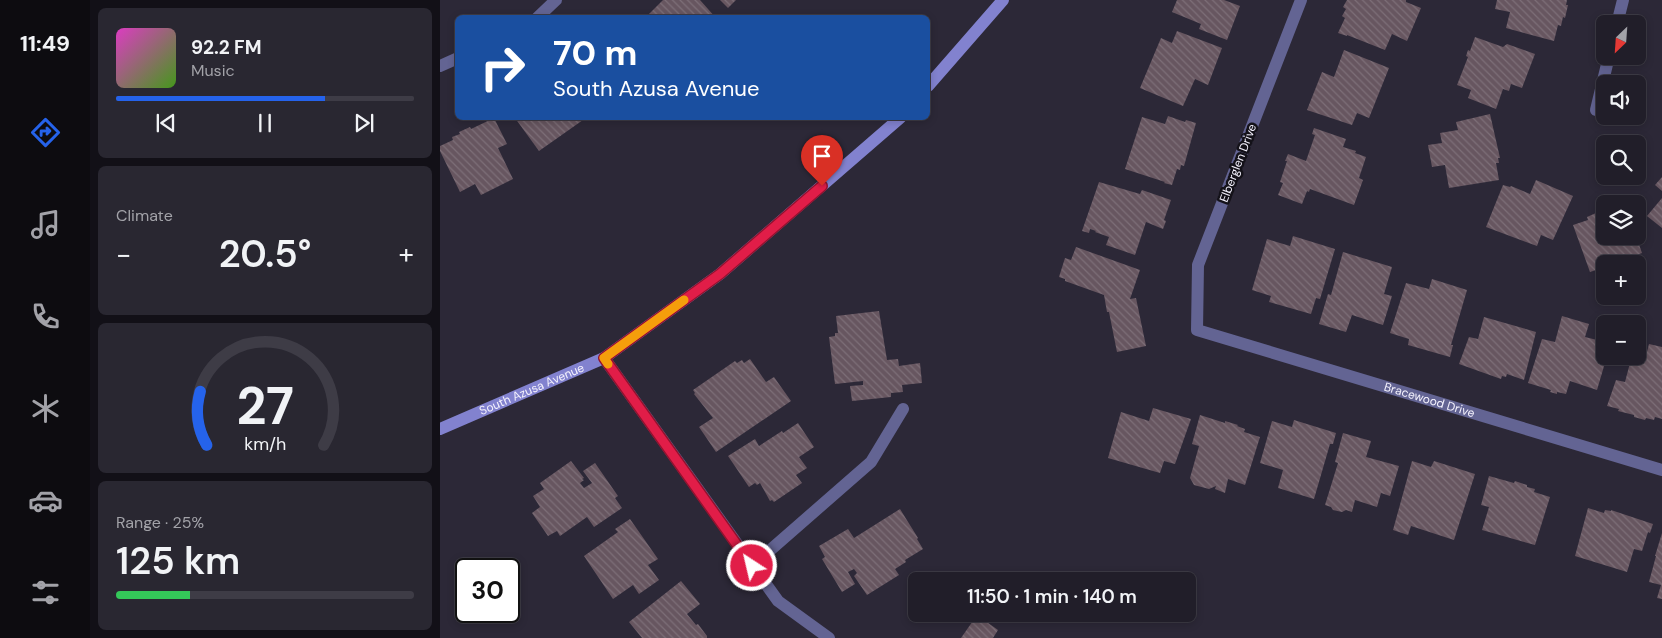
<!DOCTYPE html>
<html lang="en">
<head>
<meta charset="utf-8">
<style>
  :root { --surface:#211e29; --page:#292731; --text:#f1f3f6; --muted:#a2a2a8; --line:#3e3c46; --accent:#2563eb }
  body { margin:0; font-family:"DM Sans",sans-serif; background:var(--page); color:var(--text); height:100vh; display:flex; flex-direction:column; font-size:19px; white-space:nowrap }
  * { box-sizing:border-box; margin:0 }
  p { font-size:16px; color:var(--muted) }
  .icon { flex:none; width:28px; height:28px; fill:none; stroke:currentColor; stroke-width:2; stroke-linecap:round; stroke-linejoin:round }
  .map { position:relative; flex:1; overflow:hidden }
  .sheet { display:flex; flex-direction:column; gap:8px; padding:8px; background:#121017; width:350px }
  .sheet>* { flex:none }
  .hud { position:absolute; left:15px; top:15px; width:475px; height:105px; border-radius:8px; box-shadow:0 2px 8px #0003,0 0 0 1px var(--line); background:#1a4fa0; color:#fff; overflow:hidden }
  .needle { width:32px; rotate:205deg }
  .tools { position:absolute; left:1156px; top:15px; display:grid; gap:10px }
  .tools a { display:grid; place-items:center; width:50px; height:50px; border-radius:8px; background:var(--surface); box-shadow:0 2px 8px #0003,0 0 0 1px var(--line); font-size:25px }
  .speed { position:absolute; left:15px; top:558px; display:flex; gap:10px; font-size:25px; font-weight:700; text-align:center }
  .speed>* { display:grid; place-content:center; width:65px; height:65px; border-radius:50%; background:var(--surface); box-shadow:0 2px 8px #0003,0 0 0 1px var(--line); line-height:1 }
  .speed .limit { border:2px solid #111; border-radius:8px; background:#fff; color:#111 }
  .pin { position:absolute; display:grid; place-items:center; width:42px; height:42px; color:#fff; margin:-51px -21px; border-radius:50% 50% 50% 0; rotate:-45deg; box-shadow:0 0 5px #0007 }
  .pin .icon { rotate:45deg }
  .me { position:absolute; width:55px; margin:-28px; rotate:325deg; stroke-linejoin:round; filter:drop-shadow(0 0 4px #0008) }
  .turn { display:flex; align-items:center; gap:18px; height:105px; padding:0 15px; font-size:22px }
  .turn .icon { width:65px; height:65px; stroke-width:2.5 }
  .turn b { display:block; font-size:35px; line-height:42px }
  .big { font-size:38px; font-weight:600; line-height:1.1 }
  .sheet .card { flex:1; display:flex; flex-direction:column; justify-content:center; gap:8px; min-width:0; padding:0 18px; border-radius:8px; background:var(--page) }
  .sheet .dial { align-items:center; gap:0 }
  .dial svg { height:130px; overflow:visible; fill:none; stroke:var(--line); stroke-width:7; stroke-linecap:round; text-anchor:middle }
  .dial text { fill:var(--text); stroke:none }
  .song { display:flex; align-items:center; gap:15px }
  .cover { width:60px; height:60px; border-radius:8px; background:linear-gradient(135deg,hsl(310 70% 55%),hsl(100 70% 35%)) }
  .played { height:5px; border-radius:2px; background:linear-gradient(90deg,var(--accent) 70%,var(--line) 70%) }
  .keys { display:flex; justify-content:space-around; direction:ltr }
  .heat { display:flex; justify-content:space-between; align-items:center; font-size:28px; direction:ltr }
  .charge { height:8px; border-radius:4px; background:linear-gradient(90deg,#34c759 25%,var(--line) 0) }
  .trip { position:absolute; left:468px; top:572px; width:288px; height:50px; border-radius:8px; background:var(--surface); box-shadow:0 2px 8px #0003,0 0 0 1px var(--line); font-weight:600; line-height:50px; text-align:center }
  main { display:flex; flex:1; min-height:0 }
  .tab-bar { display:flex; flex-direction:column; width:90px; justify-content:space-around; align-items:center; background:#0d0c10; color:var(--muted) }
  .tab-bar .icon { width:35px; height:35px }
  .tab-bar .active { color:var(--accent) }
  .tab-bar b { font-size:22px; color:var(--text) }
  .map>svg:first-child { display:block }
  .building { fill:url(#building-back-hatch) }
  .lines { fill:none; stroke-linecap:round; stroke-linejoin:round }
  .lane { stroke:#636493; stroke-width:12 }
  .street { stroke:#636493; stroke-width:12 }
  .secondary { stroke:#8282cf; stroke-width:12 }
  .route-casing { stroke:#92132f; stroke-width:12 }
  .route { stroke:#e11d48; stroke-width:9 }
  .slow { stroke:#f59e0b; stroke-width:9 }
  .labels { text-anchor:middle; dominant-baseline:central; stroke-width:5; stroke-linejoin:round; paint-order:stroke }
  .street-label { font-size:12px; fill:#f4f2fd; stroke:#141219 }
</style>
</head>
<body>
<main>
<nav class="tab-bar">
<b>11:49</b>
<svg class="icon active" aria-label="directions" viewBox="0 0 24 24"><path d="M12 3l9 9-9 9-9-9zM9 14v-3h6M13 9l2 2-2 2"/></svg>
<svg class="icon" aria-label="music" viewBox="0 0 24 24"><path d="M9 18V5l10-2v13"/><circle cx="6" cy="18" r="3"/><circle cx="16" cy="16" r="3"/></svg>
<svg class="icon" aria-label="phone" viewBox="0 0 24 24"><path d="M5 4h4l2 5-3 2q2 4 5 5l2-3 5 2v4C11 20 4 13 5 4z"/></svg>
<svg class="icon" aria-label="climate" viewBox="0 0 24 24"><path d="M12 3v18M4 7l16 10M4 17L20 7"/></svg>
<svg class="icon" aria-label="car" viewBox="0 0 24 24"><path d="M5 17H2v-5l4-1 3-4h7l3 4 3 1v5h-3M9 17h6M6 11h13"/><circle cx="7" cy="17" r="2"/><circle cx="17" cy="17" r="2"/></svg>
<svg class="icon" aria-label="filters" viewBox="0 0 24 24"><path d="M4 7h16M4 17h16"/><circle cx="9" cy="7" r="2"/><circle cx="15" cy="17" r="2"/></svg>
</nav>
<section class="sheet">
<div class="card">
<div class="song"><i class="cover"></i><div><b>92.2 FM</b><p>Music</p></div></div>
<div class="played"></div>
<div class="keys"><svg class="icon" aria-label="previous" viewBox="0 0 24 24"><path d="M18 5L8 12l10 7zM5 5v14"/></svg><svg class="icon" aria-label="pause" viewBox="0 0 24 24"><path d="M8 5v14M16 5v14"/></svg><svg class="icon" aria-label="next" viewBox="0 0 24 24"><path d="M6 5l10 7-10 7zM19 5v14"/></svg></div>
</div>
<div class="card"><p>Climate</p>
<div class="heat"><a>−</a><b class="big">20.5°</b><a>+</a></div>
</div>
<div class="card dial"><svg viewBox="0 0 100 80">
<path d="M14 69A42 42 0 1 1 86 69"/>
<path d="M14 69A42 42 0 0 1 10 36" stroke="#2563eb"/>
<text x="50" y="56" font-size="32" font-weight="700">27</text>
<text x="50" y="72" font-size="11">km/h</text>
</svg></div>
<div class="card"><p>Range · 25%</p><b class="big">125 km</b><div class="charge"></div></div>
</section>
<div class="map">
<svg width="1222" height="638" viewBox="0 0 1222 638">
  <defs>
    <pattern id="building-back-hatch" width="6" height="6" patternUnits="userSpaceOnUse" patternTransform="scale(1.25)"><rect width="6" height="6" fill="#675660"/><path d="M-1 5l2 2M0 0l6 6M5-1l2 2" fill="none" stroke="#7d6f78"/></pattern>
  </defs>
  <rect width="100%" height="100%" fill="#2c2837"/>
  <g class="building">
    <path d="M223,0H260L276,18H201L203,15L206,17Z"/>
    <path d="M280,0H296L288,8Z"/>
    <path d="M737,0H784L800,6L787,40L759,29L761,24L732,12Z"/>
    <path d="M907,0H966V2L981,8L967,41L952,34L945,50L907,35V36L898,33L905,18L902,16L906,9L903,7Z"/>
    <path d="M1057,0H1127L1126,5H1128L1125,18L1123,17L1121,26L1118,25L1114,41L1066,28L1070,12L1055,9Z"/>
    <path d="M737,31L782,48L768,85L755,79L743,106L700,88L721,38L732,43Z"/>
    <path d="M1035,37L1063,47L1067,44L1095,54L1082,88L1071,84L1069,91L1063,89L1056,109L1028,98L1031,90L1017,85L1028,57L1026,56L1028,50L1030,51Z"/>
    <path d="M904,50L949,68L929,118L917,113L912,125L867,110L882,72L894,77Z"/>
    <path d="M1050,114L1060,158H1058L1059,163H1056L1059,180L1009,188L1005,165L992,167L988,145L1002,143L1000,133L1018,130L1016,122Z"/>
    <path d="M728,116L745,122L746,120L756,123L744,166L741,165L740,170L737,169L732,185L724,183L725,182L685,169L702,117L725,124Z"/>
    <path d="M54,118L67,144L58,148L73,179L41,195L35,184L20,192L0,151V146L13,140L12,137L20,134L19,132L30,127L31,129Z"/>
    <path d="M75,118H141L143,120L99,151Z"/>
    <path d="M874,128L906,139L903,147L916,151L915,153L926,157L919,178L923,180L914,205L870,189L869,192L867,191L862,204L838,195L843,183L840,182L847,161H845L848,154L866,161L875,135L872,134Z"/>
    <path d="M1222,177V191L1215,185Z"/>
    <path d="M1096,180L1133,196L1113,240L1101,235L1097,246L1046,227L1063,185L1070,187L1071,186L1090,194Z"/>
    <path d="M659,182L700,194L702,190L731,200L724,220L726,221L723,229L706,222L695,255L666,245L669,237L655,232L656,231L650,229L649,233L642,231Z"/>
    <path d="M1222,198V228L1207,216Z"/>
    <path d="M1165,209V236H1196L1202,253L1173,264H1165V267L1150,272L1133,225L1148,220L1147,217Z"/>
    <path d="M853,236L895,249L880,299L876,298L871,314L829,302L831,296L812,290L827,239L850,246Z"/>
    <path d="M636,247L700,270L690,299L696,298L706,346L677,352L669,312H667L664,295L625,281V279L619,277L625,258L631,260Z"/>
    <path d="M903,252L952,267L944,294L952,296L943,325L912,315L906,332L879,324L888,294L891,295Z"/>
    <path d="M992,279L1027,290L1011,345H1013L1010,357L968,345L969,339L950,333L966,283L989,289Z"/>
    <path d="M439,311L447,360L458,359L459,366L480,363L482,383L462,385L463,392L451,393V397L412,401L410,386L423,385V381L395,384L389,337L395,336V333H398L396,316Z"/>
    <path d="M1122,316L1149,324L1145,337L1165,342V356H1167L1157,390L1130,381L1126,394L1117,392V394L1110,392L1111,390L1088,383L1102,339L1115,342Z"/>
    <path d="M1044,317L1096,332L1084,380L1067,374L1066,377L1062,376L1061,379L1019,364L1029,337L1038,339Z"/>
    <path d="M1209,344L1222,347V419L1215,417L1214,420L1206,418L1205,420L1194,417V415L1178,411L1179,409L1167,406L1176,380L1185,382L1191,359H1193L1194,356H1198V353L1206,356Z"/>
    <path d="M310,359L326,382L334,377L351,401L276,452L259,427L273,418L254,394L255,393L253,390L295,361L297,363L302,360L304,363Z"/>
    <path d="M713,408L751,419L735,464L724,461L720,473L668,458L681,412L709,421Z"/>
    <path d="M760,415L785,423V421L798,425L797,426L805,429L804,432L820,437L805,485L788,479L785,493L775,489L776,486L769,489L754,485L750,478L759,446L752,444Z"/>
    <path d="M854,420L896,433L893,444H890L874,499L838,488L843,470L820,463L832,421L852,427Z"/>
    <path d="M358,423L374,447L359,457L367,468L356,475L362,483L334,502L332,500L330,501L320,483L317,485L315,483L309,487L288,456L315,439L319,446L342,431L343,433Z"/>
    <path d="M903,433L931,441L926,457L959,466L950,496L941,493L937,507L915,500L912,512L906,510L902,512L893,510L891,507L885,505L898,463L895,462Z"/>
    <path d="M131,461L144,478L142,479L144,480L140,483L144,488L152,483L143,471L155,463L178,496L175,498L182,508L154,527L147,517L120,536L117,531L108,536L92,513L100,507L93,496L104,489L100,483Z"/>
    <path d="M972,461L991,467L994,461L1035,474L1014,540L971,526L968,535L953,530Z"/>
    <path d="M1049,476L1074,483L1075,481L1087,485V487L1095,489L1094,492L1110,497L1095,545L1042,530L1049,507L1041,505Z"/>
    <path d="M1148,508L1164,513L1165,510L1171,511V510L1213,524L1210,533L1208,532L1202,551L1194,549L1187,572L1135,556Z"/>
    <path d="M460,509L478,538L477,539L483,549L465,560L466,562L455,569L459,575L427,595L414,576L417,573L414,569L408,572L415,584L402,592L382,559L385,557L379,546L408,529L414,538Z"/>
    <path d="M190,519L218,559L208,565L219,580L199,594L193,585L173,599L144,556L178,532L175,529Z"/>
    <path d="M1222,533V599L1217,598L1221,585L1209,582L1216,556H1215Z"/>
    <path d="M241,581L260,604L247,614L256,625L258,624L267,636V638H202L189,622Z"/>
    <path d="M537,615L558,630L553,638H521Z"/>
  </g>
  <g class="lines">
    <path class="lane" d="M312,566L431,462L463,409"/>
    <g class="street">
      <path id="s1" d="M861,0L758,265L757,330L1222,470"/>
      <path d="M97,18L116,0"/>
      <path d="M1177,24L1183,0"/>
      <path d="M0,66L18,58"/>
      <path d="M1156,110L1169,56"/>
      <path d="M164,358L338,601L389,638"/>
    </g>
    <g class="secondary">
      <path d="M488,86L563,0"/>
      <path id="s2" d="M0,429L164,358L280,274L460,118"/>
    </g>
  </g>
  <g class="lines">
    <g class="route-casing">
      <path id="route" d="M312,566L164,358L280,274L382,186"/>
    </g>
    <use href="#route" class="route"/>
    <path class="slow" d="M168,364L164,358L244,300"/>
  </g>
  <g class="labels">
    <g class="street-label">
      <text transform="translate(798 163) rotate(-69)">Elberglen Drive</text>
      <text stroke="none"><textPath href="#s2" startOffset="100">South Azusa Avenue</textPath></text>
      <text stroke="none"><textPath href="#s1" startOffset="592">Bracewood Drive</textPath></text>
    </g>
  </g>
</svg>
<div class="tools">
<a><svg class="needle" viewBox="-14 -14 28 28"><path d="M0-13l5 13h-10z" fill="#e53935"/><path d="M0 13l5-13h-10z" fill="#a2a2a8"/></svg></a>
<a><svg class="icon" aria-label="sound" viewBox="0 0 24 24"><path d="M4 9h4l5-4v14l-5-4H4zM17 9q2 3 0 6"/></svg></a>
<a><svg class="icon" aria-label="search" viewBox="0 0 24 24"><circle cx="10" cy="10" r="6"/><path d="M15 15l6 6"/></svg></a>
<a><svg class="icon" aria-label="layers" viewBox="0 0 24 24"><path d="M12 4l9 5-9 5-9-5zM3 14l9 5 9-5"/></svg></a>
<a>+</a>
<a>−</a>
</div>
<div class="speed"><div class="limit">30</div></div>
<div class="pin" style="left:382px;top:186px;background:#d93025"><svg class="icon" aria-label="arrive" viewBox="0 0 24 24"><path d="M6 21V4h12l-3 4 3 4H6"/></svg></div>
<svg class="me" style="left:312px;top:566px" viewBox="-20 -20 40 40"><circle r="17" fill="#e11d48" stroke="#fff" stroke-width="3"/><path d="M0-11L8 9 0 5-8 9z" fill="#fff"/></svg>
<div class="trip">11:50 · 1 min · 140 m</div>
<div class="hud">
<div class="turn"><svg class="icon" aria-label="right" viewBox="0 0 24 24"><path d="M7 20v-9h11M14 6l5 5-5 5"/></svg><div><b>70 m</b>South Azusa Avenue</div></div>
</div>
</div>
</main>
</body>
</html>
